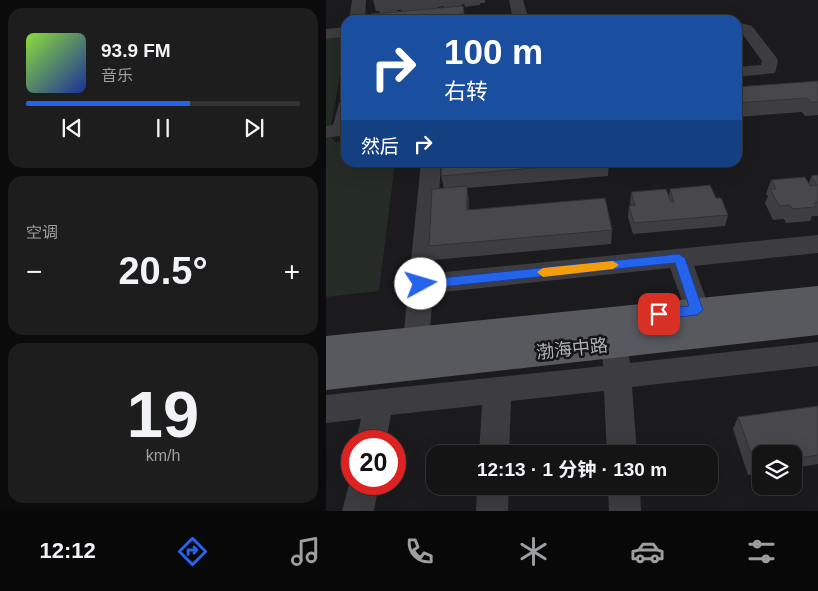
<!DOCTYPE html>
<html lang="zh">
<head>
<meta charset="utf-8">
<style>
  :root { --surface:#141415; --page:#1d1d1e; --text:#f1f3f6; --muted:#9d9ea0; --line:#333334; --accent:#2563eb }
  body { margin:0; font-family:Arial,"Noto Sans SC",sans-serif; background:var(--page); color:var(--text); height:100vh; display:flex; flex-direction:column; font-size:19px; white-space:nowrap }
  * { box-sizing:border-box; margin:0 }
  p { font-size:16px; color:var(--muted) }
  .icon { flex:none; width:28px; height:28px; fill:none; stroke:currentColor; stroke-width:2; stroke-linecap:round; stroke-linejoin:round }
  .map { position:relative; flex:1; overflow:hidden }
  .details { display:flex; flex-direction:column; gap:8px; padding:8px; background:#0b0b0c; width:326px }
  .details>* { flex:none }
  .hud { position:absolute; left:15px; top:15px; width:401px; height:152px; border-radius:15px; box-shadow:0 5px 20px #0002,0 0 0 1px var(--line); background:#1a4fa0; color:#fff; overflow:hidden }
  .fabs { position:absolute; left:426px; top:445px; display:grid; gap:10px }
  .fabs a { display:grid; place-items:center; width:50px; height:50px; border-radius:10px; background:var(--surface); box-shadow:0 5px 20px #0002,0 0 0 1px var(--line); font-size:25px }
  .speed { position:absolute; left:15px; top:430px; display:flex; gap:10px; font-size:25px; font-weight:700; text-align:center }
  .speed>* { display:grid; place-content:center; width:65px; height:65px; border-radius:50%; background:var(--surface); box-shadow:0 5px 20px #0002,0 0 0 1px var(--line); line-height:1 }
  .speed .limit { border:8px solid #d22; background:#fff; color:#111 }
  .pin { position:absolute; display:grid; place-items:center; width:42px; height:42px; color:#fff; margin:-21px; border-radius:10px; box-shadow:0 2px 8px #0006 }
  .me { position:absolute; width:55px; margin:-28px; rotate:84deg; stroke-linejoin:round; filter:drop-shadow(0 0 4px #0008) }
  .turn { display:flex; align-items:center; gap:18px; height:105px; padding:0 20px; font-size:22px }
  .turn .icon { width:65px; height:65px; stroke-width:2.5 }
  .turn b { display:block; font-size:35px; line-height:42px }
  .then { display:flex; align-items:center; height:48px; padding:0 20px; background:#0003; gap:10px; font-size:19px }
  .big { font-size:38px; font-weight:700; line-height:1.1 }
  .details .card { flex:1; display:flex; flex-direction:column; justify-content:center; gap:8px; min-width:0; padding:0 18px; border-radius:15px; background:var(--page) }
  .details .dial { align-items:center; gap:0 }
  .dial b { font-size:65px; line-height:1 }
  .song { display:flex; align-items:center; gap:15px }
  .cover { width:60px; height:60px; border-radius:8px; background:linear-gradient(135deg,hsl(90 70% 55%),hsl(230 70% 35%)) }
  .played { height:5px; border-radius:2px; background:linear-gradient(90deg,var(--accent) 60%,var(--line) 60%) }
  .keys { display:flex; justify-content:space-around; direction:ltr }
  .heat { display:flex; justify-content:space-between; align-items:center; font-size:28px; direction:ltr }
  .trip { position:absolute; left:100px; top:445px; width:292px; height:50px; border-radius:15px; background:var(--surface); box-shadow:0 5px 20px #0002,0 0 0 1px var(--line); font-weight:700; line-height:50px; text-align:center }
  .dock { display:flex; height:80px; justify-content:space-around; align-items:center; background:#080808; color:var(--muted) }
  .dock .icon { width:35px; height:35px }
  .dock .current { color:var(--accent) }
  .dock b { font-size:22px; color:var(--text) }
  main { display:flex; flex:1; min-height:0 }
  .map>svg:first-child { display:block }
  .green { fill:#252c26 }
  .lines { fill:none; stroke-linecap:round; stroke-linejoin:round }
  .minor { fill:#3c3c41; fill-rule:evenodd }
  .major { fill:#58595f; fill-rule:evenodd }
  .wall { fill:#3e3e41; fill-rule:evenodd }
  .shaded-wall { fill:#323235 }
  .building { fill:#48484c; stroke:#323235 }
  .route { fill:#2563eb; stroke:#184099 }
  .slow { fill:#f59e0b }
  .labels { text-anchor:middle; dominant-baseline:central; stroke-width:5; stroke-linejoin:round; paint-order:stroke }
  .street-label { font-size:18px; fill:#afb1ba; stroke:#161517 }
</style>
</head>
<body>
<main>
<section class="details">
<div class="card">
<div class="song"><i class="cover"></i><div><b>93.9 FM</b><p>音乐</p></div></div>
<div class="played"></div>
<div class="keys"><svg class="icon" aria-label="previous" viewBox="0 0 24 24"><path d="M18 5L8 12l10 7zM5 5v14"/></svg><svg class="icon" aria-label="pause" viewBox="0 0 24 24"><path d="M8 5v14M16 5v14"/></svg><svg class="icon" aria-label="next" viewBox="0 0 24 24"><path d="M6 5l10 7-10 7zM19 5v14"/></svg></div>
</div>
<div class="card"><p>空调</p>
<div class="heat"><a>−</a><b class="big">20.5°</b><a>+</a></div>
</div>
<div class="card dial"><b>19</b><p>km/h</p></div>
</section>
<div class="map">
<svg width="492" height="511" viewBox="0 0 492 511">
  <rect width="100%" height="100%" fill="#1b1a1c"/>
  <path class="green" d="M17,38L20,43L3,135L9,142L20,141V162L69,163L53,291L0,297V39Z"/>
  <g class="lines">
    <g class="minor">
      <path d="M26,0H40L39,20H23Z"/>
      <path d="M183,0H197L203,20H187Z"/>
      <path d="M411,22L426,26L450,57L452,61L449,73L411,77V67L435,65L436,61L415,32H411Z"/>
      <path d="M20,27V37L0,39V29Z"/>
      <path d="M20,101V135L0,138V126L7,125L13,103Z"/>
      <path d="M95,162H115L108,273L492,235V253L368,266L384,310L380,317L371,320L362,317L344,268L107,293L103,340L99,348L90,351L81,348L77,340Z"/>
      <path d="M289,333L299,336L302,344L304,363L492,342V366L306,387L311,454H281L278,391L185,401L183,454H153L156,405L65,415L60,441H30L35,419L0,423V395L277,366L276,344L279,336Z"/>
      <path d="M26,473V484H53L48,511H16Z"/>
      <path d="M151,486H183L182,511H150Z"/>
      <path d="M282,486H314L315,511H283Z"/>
    </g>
    <path class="major" d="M492,286V335L0,390V336Z"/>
  </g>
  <g class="wall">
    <path d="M47,0H91V2V0H159V3H154V5L139,7L138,4L135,5V7L137,6L139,20H44L54,13L53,11H50ZM118,6V8H112V7ZM71,10H75L76,11L71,12Z"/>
    <path d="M411,32L415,37L413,44H411Z"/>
    <path d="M492,81V115L479,116L476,112L411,117V87Z"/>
    <path d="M116,162H283L282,176L141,188L143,201V210L286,230L285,244L107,260L103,246L118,188L115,176Z"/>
    <path d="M492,175V216H486L484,221L460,223L458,219L447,220L439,203L442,196L440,194L445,180L483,183L485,176Z"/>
    <path d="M344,189L390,198L402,215L399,226L307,234L302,217L303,206H305L304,203L305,192L343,196Z"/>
    <path d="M492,406V464L468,468V454H435V473L422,475L407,429L412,417Z"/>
  </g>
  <path class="shaded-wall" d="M141,186L143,201L144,225L141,210Z"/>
  <g class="building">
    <path d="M137,6L138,14H132V17L115,18V16H111V18L92,20V17L86,18V20H69V19L44,20L45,14Z"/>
    <path d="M411,32L415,37H411Z"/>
    <path d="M492,81V102H484L481,98L411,103V87Z"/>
    <path d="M116,162H275L115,176Z"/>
    <path d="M492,175V202L488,203L490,207L466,209L464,205L453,206L444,189H450L445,180L479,177L484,186L491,185L485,176Z"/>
    <path d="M384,185L390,198H395L402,215L308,223L303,206L309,205L305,192L340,189L345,202H348L344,189Z"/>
    <path d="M141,186V210L279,198L286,230L103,246L106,189Z"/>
    <path d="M492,406V455L468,459V454H435V463L429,464L412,417Z"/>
  </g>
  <path class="route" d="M353,254L359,258L377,310L371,315L333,319L327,314L333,309L363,306L349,263L95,289L89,284L95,280Z"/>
  <path class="slow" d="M287,261L293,265L287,269L217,277L211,272L217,268Z"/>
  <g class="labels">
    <g class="street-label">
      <text transform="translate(246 349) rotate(-6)">渤海中路</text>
    </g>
  </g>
</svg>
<div class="fabs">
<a><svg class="icon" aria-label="layers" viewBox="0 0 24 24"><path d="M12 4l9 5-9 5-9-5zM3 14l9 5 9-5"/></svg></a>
</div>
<div class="speed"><div class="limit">20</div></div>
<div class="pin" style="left:333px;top:314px;background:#d93025"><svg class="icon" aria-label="arrive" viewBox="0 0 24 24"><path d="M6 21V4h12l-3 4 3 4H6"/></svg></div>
<svg class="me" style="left:95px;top:284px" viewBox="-20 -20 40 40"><circle r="19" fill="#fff"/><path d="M0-13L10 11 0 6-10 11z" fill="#2563eb"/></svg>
<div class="trip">12:13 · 1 分钟 · 130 m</div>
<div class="hud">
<div class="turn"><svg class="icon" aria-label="right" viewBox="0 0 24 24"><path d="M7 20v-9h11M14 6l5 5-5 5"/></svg><div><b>100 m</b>右转</div></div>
<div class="then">然后<svg class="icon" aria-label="right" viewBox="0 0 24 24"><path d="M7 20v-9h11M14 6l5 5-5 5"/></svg></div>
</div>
</div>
</main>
<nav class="dock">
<b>12:12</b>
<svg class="icon current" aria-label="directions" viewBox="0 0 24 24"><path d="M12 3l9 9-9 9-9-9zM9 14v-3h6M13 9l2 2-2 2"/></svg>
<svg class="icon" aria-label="music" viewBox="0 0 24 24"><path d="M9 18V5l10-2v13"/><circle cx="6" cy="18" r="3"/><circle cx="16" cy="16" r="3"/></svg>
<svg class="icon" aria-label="phone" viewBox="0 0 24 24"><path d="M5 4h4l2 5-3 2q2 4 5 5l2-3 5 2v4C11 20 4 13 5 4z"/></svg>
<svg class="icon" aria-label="climate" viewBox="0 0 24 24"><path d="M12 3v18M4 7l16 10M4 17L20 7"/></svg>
<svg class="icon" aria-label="car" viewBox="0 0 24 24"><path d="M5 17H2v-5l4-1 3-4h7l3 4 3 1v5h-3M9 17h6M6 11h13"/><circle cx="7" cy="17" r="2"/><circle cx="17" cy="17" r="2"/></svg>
<svg class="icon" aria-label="filters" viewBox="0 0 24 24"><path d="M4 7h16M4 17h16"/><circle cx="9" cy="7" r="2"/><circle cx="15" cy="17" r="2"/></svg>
</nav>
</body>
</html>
